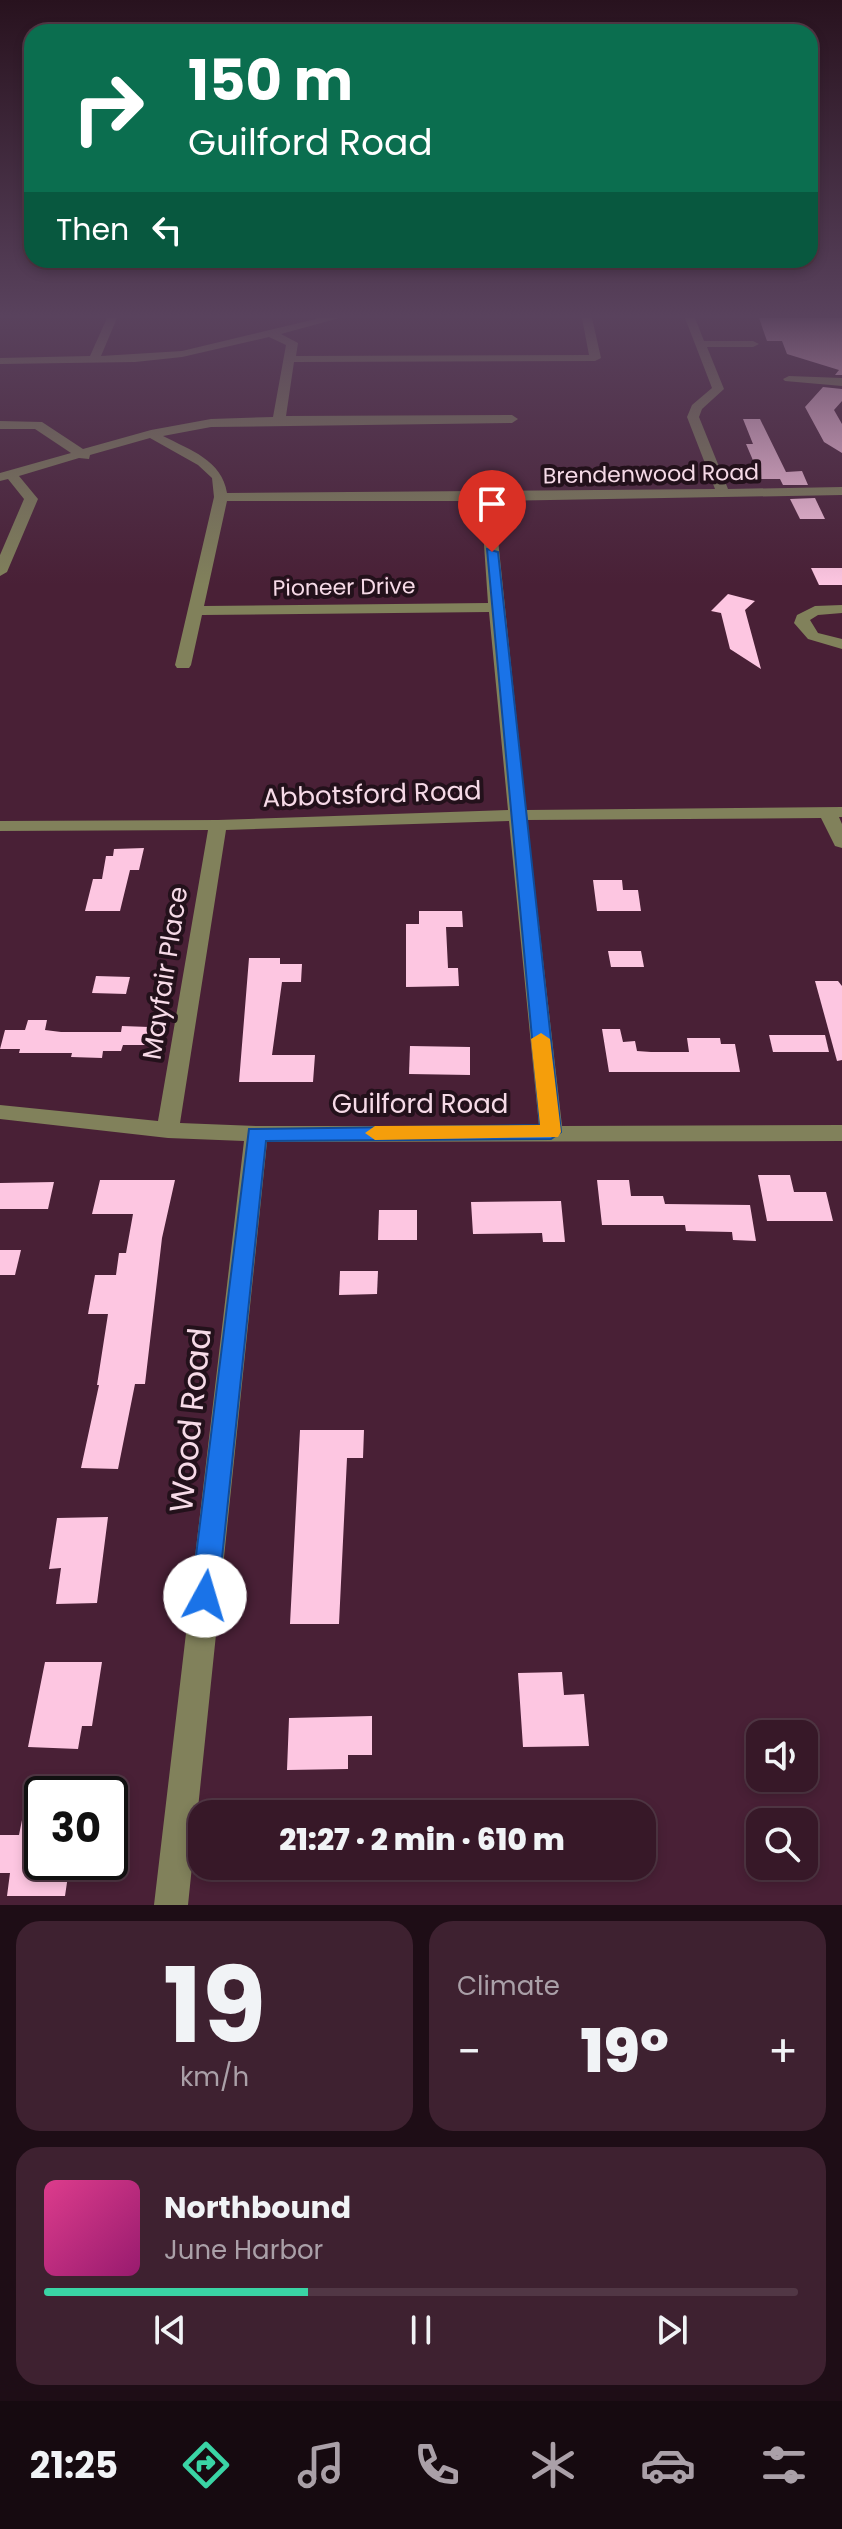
<!DOCTYPE html>
<html lang="en">
<head>
<meta charset="utf-8">
<style>
  :root { --surface:#371828; --page:#3e2130; --text:#f1f3f6; --muted:#aaa0a8; --line:#513745; --accent:#3ad4a5 }
  body { margin:0; font-family:Poppins,sans-serif; background:var(--page); color:var(--text); height:100vh; display:flex; flex-direction:column; font-size:30px; white-space:nowrap }
  * { box-sizing:border-box; margin:0 }
  p { font-size:26px; color:var(--muted) }
  .icon { flex:none; width:44px; height:44px; fill:none; stroke:currentColor; stroke-width:2; stroke-linecap:round; stroke-linejoin:round }
  .map { position:relative; height:1905px; overflow:hidden }
  .drawer { display:flex; flex-direction:column; gap:16px; padding:16px; background:#1e0d16; flex:1 }
  .drawer>* { flex:none }
  .banner { position:absolute; left:24px; top:24px; width:794px; height:244px; border-radius:24px; box-shadow:0 4px 12px #0003,0 0 0 2px var(--line); background:#0b6e4f; color:#fff; overflow:hidden }
  .fabs { position:absolute; left:746px; top:1720px; display:grid; gap:16px }
  .fabs a { display:grid; place-items:center; width:72px; height:72px; border-radius:16px; background:var(--surface); box-shadow:0 4px 12px #0003,0 0 0 2px var(--line); font-size:40px }
  .speed { position:absolute; left:24px; top:1776px; display:flex; gap:16px; font-size:40px; font-weight:700; text-align:center }
  .speed>* { display:grid; place-content:center; width:104px; height:104px; border-radius:50%; background:var(--surface); box-shadow:0 4px 12px #0003,0 0 0 2px var(--line); line-height:1 }
  .speed .limit { border:4px solid #111; border-radius:12px; background:#fff; color:#111 }
  .pin { position:absolute; display:grid; place-items:center; width:68px; height:68px; color:#fff; margin:-82px -34px; border-radius:50% 50% 50% 0; rotate:-45deg; box-shadow:0 0 8px #0007 }
  .pin .icon { rotate:45deg }
  .me { position:absolute; width:88px; margin:-44px; rotate:6deg; stroke-linejoin:round; filter:drop-shadow(0 0 6px #0008) }
  .turn { display:flex; align-items:center; gap:28px; height:168px; padding:0 32px; font-size:36px }
  .turn .icon { width:104px; height:104px; stroke-width:2.5 }
  .turn b { display:block; font-size:56px; line-height:68px }
  .then { display:flex; align-items:center; height:76px; padding:0 32px; background:#0003; gap:16px; font-size:30px }
  .big { font-size:60px; font-weight:800; line-height:1.1 }
  .drawer .widget { flex:1; display:flex; flex-direction:column; justify-content:center; gap:12px; min-width:0; padding:0 28px; border-radius:24px; background:var(--page) }
  .drawer .dial { align-items:center; gap:0 }
  .dial b { font-size:104px; line-height:1 }
  .song { display:flex; align-items:center; gap:24px }
  .cover { width:96px; height:96px; border-radius:12px; background:linear-gradient(135deg,hsl(330 70% 55%),hsl(320 70% 35%)) }
  .played { height:8px; border-radius:4px; background:linear-gradient(90deg,var(--accent) 35%,var(--line) 35%) }
  .keys { display:flex; justify-content:space-around; direction:ltr }
  .heat { display:flex; justify-content:space-between; align-items:center; font-size:44px; direction:ltr }
  .drawer .tiles { flex:1; display:grid; gap:16px; grid-template-columns:1fr 1fr }
  .widget:last-child { grid-column:span 2 }
  .trip { position:absolute; left:188px; top:1800px; width:468px; height:80px; border-radius:24px; background:var(--surface); box-shadow:0 4px 12px #0003,0 0 0 2px var(--line); font-weight:800; line-height:80px; text-align:center }
  .menu { display:flex; height:128px; justify-content:space-around; align-items:center; background:#160a10; color:var(--muted) }
  .menu .icon { width:56px; height:56px }
  .menu .current { color:var(--accent) }
  .menu b { font-size:36px; color:var(--text) }
  .map>svg:first-child { display:block }
  .building { fill:#fdc6e1 }
  .lines { fill:none; stroke-linecap:round; stroke-linejoin:round }
  .minor { fill:#81815b; fill-rule:evenodd }
  .route { fill:#1a73e8; stroke:#114b97; stroke-width:2 }
  .slow { fill:#f59e0b }
  .labels { text-anchor:middle; dominant-baseline:central; stroke-width:8; stroke-linejoin:round; paint-order:stroke }
  .far-street-label { font-size:22px; fill:#f6dae7; stroke:#23111b }
  .street-label { font-size:26px; fill:#f6dae7; stroke:#23111b }
  .near-street-label { font-size:32px; fill:#f6dae7; stroke:#23111b }
</style>
</head>
<body>
<div class="map">
<svg width="842" height="1905" viewBox="0 0 842 1905">
  <rect width="100%" height="100%" fill="#492036"/>
  <g class="building">
    <path d="M759,318H842V375H835L839,370L787,354L782,341H767Z"/>
    <path d="M823,387L842,389V401L834,410L842,424V453L824,442L805,407Z"/>
    <path d="M743,419H760L786,472L802,471L808,485H783L780,479H761L746,444H753Z"/>
    <path d="M815,498L825,519H800L790,499Z"/>
    <path d="M811,568H842V585H819Z"/>
    <path d="M728,594L755,601L745,610L761,669L730,649L721,613L711,611Z"/>
    <path d="M144,848L139,870H130L120,911H85L93,879H102L106,856H113L114,849Z"/>
    <path d="M593,880H622L623,890H638L641,911H597Z"/>
    <path d="M419,911H462L463,927H446L448,968H458L459,986L406,987V924H419Z"/>
    <path d="M608,951H641L644,967H611Z"/>
    <path d="M249,958H280V964H302L301,982H282L272,1055H315L313,1082H239Z"/>
    <path d="M96,976L130,977L126,994L92,993Z"/>
    <path d="M815,981H838L842,986V1060L837,1061Z"/>
    <path d="M28,1020H47L45,1030L61,1032H121L122,1026L149,1027L145,1045H123L121,1051H103L102,1058L71,1057L72,1053H19L20,1049H0L5,1030H25Z"/>
    <path d="M602,1029H620L623,1042L635,1041L637,1051L651,1052H689L687,1038H720L721,1044H735L740,1072H609Z"/>
    <path d="M769,1035H825L829,1052H773Z"/>
    <path d="M410,1046L470,1047V1075L409,1074Z"/>
    <path d="M758,1175H790L794,1192H826L833,1221H767Z"/>
    <path d="M100,1180H175L162,1238L145,1384H135L118,1469L81,1468L99,1385H97L108,1314H88L95,1275H116L119,1253H126L133,1214H92Z"/>
    <path d="M597,1180H629L631,1196H663L665,1204L750,1205L756,1241L733,1240L732,1232L686,1231L685,1225H602Z"/>
    <path d="M54,1182L48,1209H0V1183Z"/>
    <path d="M561,1201L565,1242H543L542,1233L473,1234L471,1202Z"/>
    <path d="M379,1210H417V1240H378Z"/>
    <path d="M0,1250H21L15,1275H0Z"/>
    <path d="M340,1271H378L377,1294L339,1295Z"/>
    <path d="M300,1430H364L363,1458H347L339,1624H290Z"/>
    <path d="M108,1517L97,1603L56,1604L61,1568L49,1569L57,1518Z"/>
    <path d="M45,1662H102L92,1726H82L78,1749L28,1747Z"/>
    <path d="M562,1672L564,1695L584,1694L589,1746L523,1747L518,1673Z"/>
    <path d="M372,1716V1755H348V1769L287,1770L289,1718Z"/>
    <path d="M26,1800H42V1862H70L65,1896H7L10,1873H0V1835H19Z"/>
  </g>
  <g class="lines">
    <g class="minor">
      <path d="M107,318H117L101,356L182,351L320,318H339L281,334L298,343L296,356L589,355L582,318H592L601,358L595,361L294,362L286,416L512,415L518,419L512,423L211,427L163,436C190,450 222,460 227,493L715,489L687,417L692,405L712,388L685,318H695L704,341H753L759,344L753,347H707L724,389L702,409L699,417L728,489L842,487V495L494,501L526,810L842,807V817H839L842,824V848L835,846L821,818L527,820L562,1126L842,1125V1141L267,1142L188,1905H154L244,1141L168,1138L0,1119V1105L158,1121L208,830L0,831V821L218,820L508,810L489,612L202,615L191,665L189,668H177L175,665L214,497L212,478L198,465L150,438L90,455L89,459L79,458L19,476L38,499L7,572L0,576V555L24,499L8,479L0,481V473L71,453L35,429H0V421L42,422L83,449L151,430L211,419L273,417L286,345L269,337L182,357L135,362L0,364V358L90,356ZM227,501H481L488,603L204,606ZM509,821L539,1126H256L180,1123L226,830Z"/>
      <path d="M789,376L842,378V386L785,381L783,379Z"/>
      <path d="M842,605V613L818,615L810,620L818,633L842,639V649L808,639L794,623L797,615L815,606Z"/>
    </g>
  </g>
  <linearGradient id="sky" x2="0" y2="1"><stop stop-color="#28121e"/><stop offset="0.54" stop-color="#59425d"/><stop offset="1" stop-color="#59425d" stop-opacity="0"/></linearGradient>
  <rect width="842" height="585" fill="url(#sky)"/>
  <path class="route" d="M487,549L498,552L561,1132L551,1139L266,1141L218,1596L214,1605L205,1608L195,1605L191,1596L249,1129L540,1125Z"/>
  <path class="slow" d="M541,1033L550,1039L561,1132L558,1137L375,1140L365,1133L375,1126L540,1125L531,1039Z"/>
  <g class="labels">
    <g class="far-street-label">
      <text transform="translate(651 474) rotate(-1)">Brendenwood Road</text>
      <text transform="translate(344 587) rotate(-1)">Pioneer Drive</text>
    </g>
    <g class="street-label">
      <text transform="translate(372 794) rotate(-2)">Abbotsford Road</text>
      <text transform="translate(165 973) rotate(-81)">Mayfair Place</text>
      <text x="420" y="1104">Guilford Road</text>
    </g>
    <g class="near-street-label">
      <text transform="translate(190 1420) rotate(-84)">Wood Road</text>
    </g>
  </g>
</svg>
<div class="fabs">
<a><svg class="icon" aria-label="sound" viewBox="0 0 24 24"><path d="M4 9h4l5-4v14l-5-4H4zM17 9q2 3 0 6"/></svg></a>
<a><svg class="icon" aria-label="search" viewBox="0 0 24 24"><circle cx="10" cy="10" r="6"/><path d="M15 15l6 6"/></svg></a>
</div>
<div class="speed"><div class="limit">30</div></div>
<div class="pin" style="left:492px;top:552px;background:#d93025"><svg class="icon" aria-label="arrive" viewBox="0 0 24 24"><path d="M6 21V4h12l-3 4 3 4H6"/></svg></div>
<svg class="me" style="left:205px;top:1596px" viewBox="-20 -20 40 40"><circle r="19" fill="#fff"/><path d="M0-13L10 11 0 6-10 11z" fill="#1a73e8"/></svg>
<div class="trip">21:27 · 2 min · 610 m</div>
<div class="banner">
<div class="turn"><svg class="icon" aria-label="right" viewBox="0 0 24 24"><path d="M7 20v-9h11M14 6l5 5-5 5"/></svg><div><b>150 m</b>Guilford Road</div></div>
<div class="then">Then<svg class="icon" aria-label="left" viewBox="0 0 24 24"><path d="M17 20v-9H6M10 6l-5 5 5 5"/></svg></div>
</div>
</div>
<section class="drawer">
<div class="tiles">
<div class="widget dial"><b>19</b><p>km/h</p></div>
<div class="widget"><p>Climate</p>
<div class="heat"><a>−</a><b class="big">19°</b><a>+</a></div>
</div>
<div class="widget">
<div class="song"><i class="cover"></i><div><b>Northbound</b><p>June Harbor</p></div></div>
<div class="played"></div>
<div class="keys"><svg class="icon" aria-label="previous" viewBox="0 0 24 24"><path d="M18 5L8 12l10 7zM5 5v14"/></svg><svg class="icon" aria-label="pause" viewBox="0 0 24 24"><path d="M8 5v14M16 5v14"/></svg><svg class="icon" aria-label="next" viewBox="0 0 24 24"><path d="M6 5l10 7-10 7zM19 5v14"/></svg></div>
</div>
</div>
</section>
<nav class="menu">
<b>21:25</b>
<svg class="icon current" aria-label="directions" viewBox="0 0 24 24"><path d="M12 3l9 9-9 9-9-9zM9 14v-3h6M13 9l2 2-2 2"/></svg>
<svg class="icon" aria-label="music" viewBox="0 0 24 24"><path d="M9 18V5l10-2v13"/><circle cx="6" cy="18" r="3"/><circle cx="16" cy="16" r="3"/></svg>
<svg class="icon" aria-label="phone" viewBox="0 0 24 24"><path d="M5 4h4l2 5-3 2q2 4 5 5l2-3 5 2v4C11 20 4 13 5 4z"/></svg>
<svg class="icon" aria-label="climate" viewBox="0 0 24 24"><path d="M12 3v18M4 7l16 10M4 17L20 7"/></svg>
<svg class="icon" aria-label="car" viewBox="0 0 24 24"><path d="M5 17H2v-5l4-1 3-4h7l3 4 3 1v5h-3M9 17h6M6 11h13"/><circle cx="7" cy="17" r="2"/><circle cx="17" cy="17" r="2"/></svg>
<svg class="icon" aria-label="filters" viewBox="0 0 24 24"><path d="M4 7h16M4 17h16"/><circle cx="9" cy="7" r="2"/><circle cx="15" cy="17" r="2"/></svg>
</nav>
</body>
</html>
